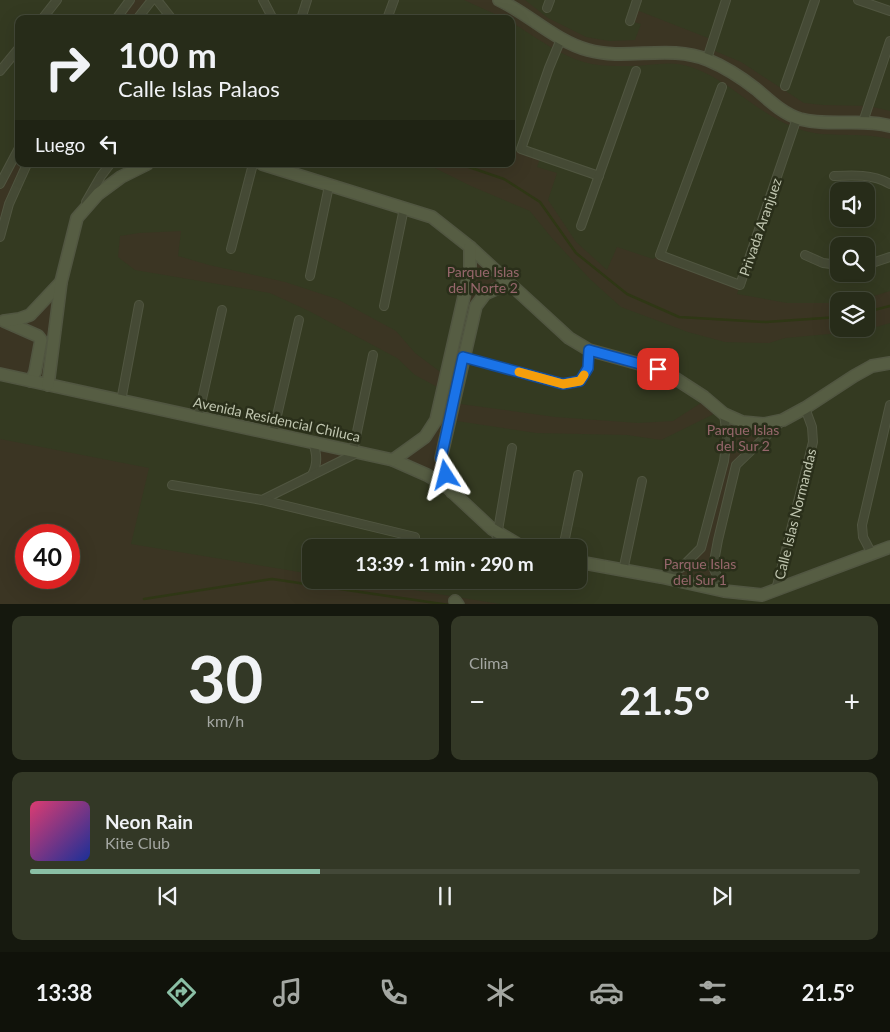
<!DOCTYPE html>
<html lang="es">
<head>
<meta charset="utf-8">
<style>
  :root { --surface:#272c19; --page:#333826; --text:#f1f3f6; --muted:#a4a7a2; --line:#434838; --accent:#8abfa5 }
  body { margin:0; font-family:Lato,sans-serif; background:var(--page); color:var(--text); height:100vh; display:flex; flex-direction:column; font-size:19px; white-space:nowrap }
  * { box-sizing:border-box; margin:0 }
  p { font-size:16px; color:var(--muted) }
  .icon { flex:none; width:28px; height:28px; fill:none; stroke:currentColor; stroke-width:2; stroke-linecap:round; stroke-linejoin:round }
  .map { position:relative; height:604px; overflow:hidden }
  .drawer { display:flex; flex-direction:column; gap:12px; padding:12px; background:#15180e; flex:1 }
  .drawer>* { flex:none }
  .hud { position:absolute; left:15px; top:15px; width:500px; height:152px; border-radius:10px; box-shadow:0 5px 20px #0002,0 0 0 1px var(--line); background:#272c19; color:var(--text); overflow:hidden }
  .tools { position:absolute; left:830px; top:182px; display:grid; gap:10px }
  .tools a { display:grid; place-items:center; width:45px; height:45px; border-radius:10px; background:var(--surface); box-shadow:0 5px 20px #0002,0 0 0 1px var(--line); font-size:25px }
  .speed { position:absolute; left:15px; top:524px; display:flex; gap:10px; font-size:25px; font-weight:700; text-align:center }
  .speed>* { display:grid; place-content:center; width:65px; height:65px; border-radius:50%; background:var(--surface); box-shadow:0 5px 20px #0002,0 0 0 1px var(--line); line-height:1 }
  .speed .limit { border:8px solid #d22; background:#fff; color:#111 }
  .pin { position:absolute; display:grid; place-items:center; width:42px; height:42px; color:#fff; margin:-21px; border-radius:10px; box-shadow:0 2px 8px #0006 }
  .me { position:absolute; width:55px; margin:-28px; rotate:351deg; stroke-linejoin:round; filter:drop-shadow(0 0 4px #0008) }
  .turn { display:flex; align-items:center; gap:18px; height:105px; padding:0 20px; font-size:22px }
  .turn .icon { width:65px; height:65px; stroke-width:2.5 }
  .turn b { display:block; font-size:35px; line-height:42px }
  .then { display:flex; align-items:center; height:48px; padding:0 20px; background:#0003; gap:10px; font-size:19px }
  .big { font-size:38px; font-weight:700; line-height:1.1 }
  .drawer .tile { flex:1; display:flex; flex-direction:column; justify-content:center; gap:8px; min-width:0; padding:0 18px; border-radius:10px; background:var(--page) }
  .drawer .dial { align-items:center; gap:0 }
  .dial b { font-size:65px; line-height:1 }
  .song { display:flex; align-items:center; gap:15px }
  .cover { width:60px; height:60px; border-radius:8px; background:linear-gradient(135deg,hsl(340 70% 55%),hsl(230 70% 35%)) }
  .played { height:5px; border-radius:2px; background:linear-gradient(90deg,var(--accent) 35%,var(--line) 35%) }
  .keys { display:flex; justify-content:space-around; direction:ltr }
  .heat { display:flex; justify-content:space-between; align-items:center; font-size:28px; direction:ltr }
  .drawer .tiles { flex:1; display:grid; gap:12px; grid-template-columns:1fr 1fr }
  .tile:last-child { grid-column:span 2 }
  .trip { position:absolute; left:302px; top:539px; width:285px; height:50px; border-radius:10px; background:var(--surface); box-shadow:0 5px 20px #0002,0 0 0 1px var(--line); font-weight:700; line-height:50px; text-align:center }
  .menu { display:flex; height:80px; justify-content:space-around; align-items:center; background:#10120a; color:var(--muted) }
  .menu .icon { width:35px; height:35px }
  .menu .current { color:var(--accent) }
  .menu b { font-size:22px; color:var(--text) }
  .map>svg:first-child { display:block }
  .green { fill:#3b3523; fill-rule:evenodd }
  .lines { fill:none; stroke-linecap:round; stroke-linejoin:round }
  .stream { stroke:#2f3715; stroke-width:2.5 }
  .street-casing { stroke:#515641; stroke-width:10 }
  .secondary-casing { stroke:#515641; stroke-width:14 }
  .street { stroke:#454a35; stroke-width:8 }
  .secondary { stroke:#565d43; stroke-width:11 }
  .route-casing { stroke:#114b97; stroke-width:12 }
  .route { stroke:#1a73e8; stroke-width:9 }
  .slow { stroke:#f59e0b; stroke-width:9 }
  .labels { text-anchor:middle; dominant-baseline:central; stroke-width:5; stroke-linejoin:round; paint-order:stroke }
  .street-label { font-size:14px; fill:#c0c6b0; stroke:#2a2f1a }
  .park-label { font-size:14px; fill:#97676c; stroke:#2a2f1a }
</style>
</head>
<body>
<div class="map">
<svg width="890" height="605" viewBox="0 0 890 605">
  <rect width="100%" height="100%" fill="#343a21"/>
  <g class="green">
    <path d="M130,0H152L137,19H116Z"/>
    <path d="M464,0H525L548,18L586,37L609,41L635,40L641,24L630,21L634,9L713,40L710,49L741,62L804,103L823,105L869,106L890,111V139C859,131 826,140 796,128C757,114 730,80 691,67C669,59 648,67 626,66C615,66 603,66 592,64C562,58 536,37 511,22V19H506Z"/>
    <path d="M19,148V164H27L0,237V184Z"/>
    <path d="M521,149L541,156L537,167L557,173L548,200L576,242L607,270L617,247L653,259L660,255L740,285L737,294L787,303H839V329H866V301H858L890,291V323L862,331L785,338L769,343L725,342L688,332L621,307L590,279L551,237L530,211L471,186L427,164H511V152L515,153Z"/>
    <path d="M181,231L178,256L209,265L285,282L337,299L396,331L415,353L447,377L470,247L509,283L485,294L453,403L555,417L638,423L673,421L707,399L720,411L661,440L627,435L536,433L450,420L441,458L452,492L393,460L425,437L443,390L415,375L397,358L309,311L270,293L135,270L118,257L120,236L139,233Z"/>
    <path d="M61,282L48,385L0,374V322L19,319Z"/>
    <path d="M724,414L742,422L783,420L736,465L713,567L724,591L661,577L681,568L701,548L724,461Z"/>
    <path d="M0,439L149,468L131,544L311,574V580H351L500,604H0ZM26,535H69V578H26Z"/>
    <path d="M313,442L359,452L312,475Z"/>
  </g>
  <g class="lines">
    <g class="stream">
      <path d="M460,164L504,179L540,202L576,253L627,294L679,317L766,322L839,317"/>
      <path d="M866,312L890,306"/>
      <path d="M144,599L272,579L449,605"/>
    </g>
    <g class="street-casing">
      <g id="street">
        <path d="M157,0L172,19"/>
        <path d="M263,0L273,19"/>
        <path d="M858,0L890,11"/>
        <path d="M547,8L550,0"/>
        <path d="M42,19L57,0"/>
        <path d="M116,19L130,0"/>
        <path d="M137,19L152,0"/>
        <path d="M301,19L307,0"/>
        <path d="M387,19L394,0"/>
        <path d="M630,21L637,0"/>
        <path d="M561,39L549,68L521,149L599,176"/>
        <path d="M707,59L726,0"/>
        <path d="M0,71L19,48"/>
        <path d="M785,86L815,0"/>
        <path d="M722,87L660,255L740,285L797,118"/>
        <path d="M863,122L890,41"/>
        <path d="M834,176C853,175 873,174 890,184"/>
        <path d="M0,184L19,148"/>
        <path d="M86,202L101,176L110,164"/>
        <path d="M581,226L636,71"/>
        <path d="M0,237L9,204L27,164"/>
        <path d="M231,249L253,164"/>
        <path d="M805,255L823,263L839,265"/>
        <path d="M866,265L890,257"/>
        <path d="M310,276L329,186"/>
        <path d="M384,306L404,208"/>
        <path d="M463,357L563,384L580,381L589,368V350"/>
        <path d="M121,401L139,305"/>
        <path d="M198,417L222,310"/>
        <path d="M273,433L299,320"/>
        <path d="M353,451L373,355"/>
        <path d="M312,475C318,463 317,455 313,442"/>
        <path d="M172,485L262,500L359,452"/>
        <path d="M262,500L415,537"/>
        <path d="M495,548L512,448"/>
        <path d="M563,548L578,475"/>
        <path d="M872,554L863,537L862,525L890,405"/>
        <path d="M623,571L642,481"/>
        <path d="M661,577L681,568L701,548L724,461L727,437L724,414"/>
        <path d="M464,585L471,580"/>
        <path d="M776,590L813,442L812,427L805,408"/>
        <path d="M724,591L713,567L718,540L736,465L783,420"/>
      </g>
    </g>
    <g class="secondary-casing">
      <g id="secondary">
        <path d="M499,0C529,14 555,41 588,50C627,61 669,44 708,60C725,67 742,78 756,89C769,100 783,114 800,119C830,127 860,118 890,126"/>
        <path d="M262,164L432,217L470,247L569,338L589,350L658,369L670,375L704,397L724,414L742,422L764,424L783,420L805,408L854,376L872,366L890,363"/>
        <path d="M4,321L38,336L41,340L35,372L31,381"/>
        <path d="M5,321L19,319L30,315L61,282"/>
        <path d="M0,374L393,460L427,475L447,487L492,529L524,548"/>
        <path d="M48,385L61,282L77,218L98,194L121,177L147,164"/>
        <path d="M393,460L425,437L436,420L470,270V247"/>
        <path d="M452,492L441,458L476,306L485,294L509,283"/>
        <path d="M579,562L661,577L724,591L762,595L890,547"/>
        <path d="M455,601L458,605"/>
      </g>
    </g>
    <use href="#street" class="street"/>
    <use href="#secondary" class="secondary"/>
  </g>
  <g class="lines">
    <g class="route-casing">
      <path id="route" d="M446,475L441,458L463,357L563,384L580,381L588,368L589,350L658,369"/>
    </g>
    <use href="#route" class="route"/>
    <path class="slow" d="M519,372L563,384L580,381L584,375"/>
  </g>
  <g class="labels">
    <g class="street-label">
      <text transform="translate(760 227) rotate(-71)">Privada Aranjuez</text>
      <text transform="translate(277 419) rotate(12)">Avenida Residencial Chiluca</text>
      <text transform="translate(795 514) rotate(-76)">Calle Islas Normandas</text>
    </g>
    <g class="park-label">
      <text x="483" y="271">Parque Islas<tspan x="483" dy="16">del Norte 2</tspan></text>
      <text x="743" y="429">Parque Islas<tspan x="743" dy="16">del Sur 2</tspan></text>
      <text x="700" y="563">Parque Islas<tspan x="700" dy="16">del Sur 1</tspan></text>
    </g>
  </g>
</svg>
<div class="tools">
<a><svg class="icon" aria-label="sound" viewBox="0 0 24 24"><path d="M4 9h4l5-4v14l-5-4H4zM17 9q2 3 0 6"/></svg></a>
<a><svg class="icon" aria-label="search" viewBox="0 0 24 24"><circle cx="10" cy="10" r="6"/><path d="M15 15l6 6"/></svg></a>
<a><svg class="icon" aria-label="layers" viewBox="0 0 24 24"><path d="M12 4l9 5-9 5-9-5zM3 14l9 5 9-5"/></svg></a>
</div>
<div class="speed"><div class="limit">40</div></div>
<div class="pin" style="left:658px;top:369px;background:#d93025"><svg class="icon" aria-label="arrive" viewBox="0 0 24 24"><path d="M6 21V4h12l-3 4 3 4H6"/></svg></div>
<svg class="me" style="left:446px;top:475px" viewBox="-20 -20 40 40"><path d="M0-17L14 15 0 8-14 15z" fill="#1a73e8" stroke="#fff" stroke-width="4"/></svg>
<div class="trip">13:39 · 1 min · 290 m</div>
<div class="hud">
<div class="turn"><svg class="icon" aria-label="right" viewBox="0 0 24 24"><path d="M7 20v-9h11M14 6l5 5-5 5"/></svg><div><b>100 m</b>Calle Islas Palaos</div></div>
<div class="then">Luego<svg class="icon" aria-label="left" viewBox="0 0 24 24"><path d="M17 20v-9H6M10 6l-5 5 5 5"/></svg></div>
</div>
</div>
<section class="drawer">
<div class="tiles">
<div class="tile dial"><b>30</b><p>km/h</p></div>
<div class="tile"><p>Clima</p>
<div class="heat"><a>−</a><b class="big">21.5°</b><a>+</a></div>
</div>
<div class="tile">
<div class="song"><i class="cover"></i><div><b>Neon Rain</b><p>Kite Club</p></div></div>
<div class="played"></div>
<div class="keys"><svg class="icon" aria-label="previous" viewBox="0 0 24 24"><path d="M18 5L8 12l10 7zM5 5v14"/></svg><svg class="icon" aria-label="pause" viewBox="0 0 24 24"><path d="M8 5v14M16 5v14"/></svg><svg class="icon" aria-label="next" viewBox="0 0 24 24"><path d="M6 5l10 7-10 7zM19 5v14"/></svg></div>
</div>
</div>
</section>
<nav class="menu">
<b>13:38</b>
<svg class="icon current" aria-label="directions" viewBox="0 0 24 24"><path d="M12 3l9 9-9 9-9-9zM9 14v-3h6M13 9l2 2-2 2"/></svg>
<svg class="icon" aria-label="music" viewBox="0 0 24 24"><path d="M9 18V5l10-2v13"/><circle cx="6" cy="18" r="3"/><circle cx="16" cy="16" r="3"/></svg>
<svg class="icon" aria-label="phone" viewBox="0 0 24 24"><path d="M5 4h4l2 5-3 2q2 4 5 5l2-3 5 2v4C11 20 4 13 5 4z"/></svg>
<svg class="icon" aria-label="climate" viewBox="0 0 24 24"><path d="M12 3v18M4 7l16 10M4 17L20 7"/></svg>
<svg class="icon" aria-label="car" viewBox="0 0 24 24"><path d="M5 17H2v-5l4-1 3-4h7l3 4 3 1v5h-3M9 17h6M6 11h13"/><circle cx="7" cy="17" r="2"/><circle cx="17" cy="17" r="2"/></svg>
<svg class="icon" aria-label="filters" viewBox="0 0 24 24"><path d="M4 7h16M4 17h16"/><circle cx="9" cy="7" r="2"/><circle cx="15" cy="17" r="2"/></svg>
<b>21.5°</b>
</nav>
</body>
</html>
